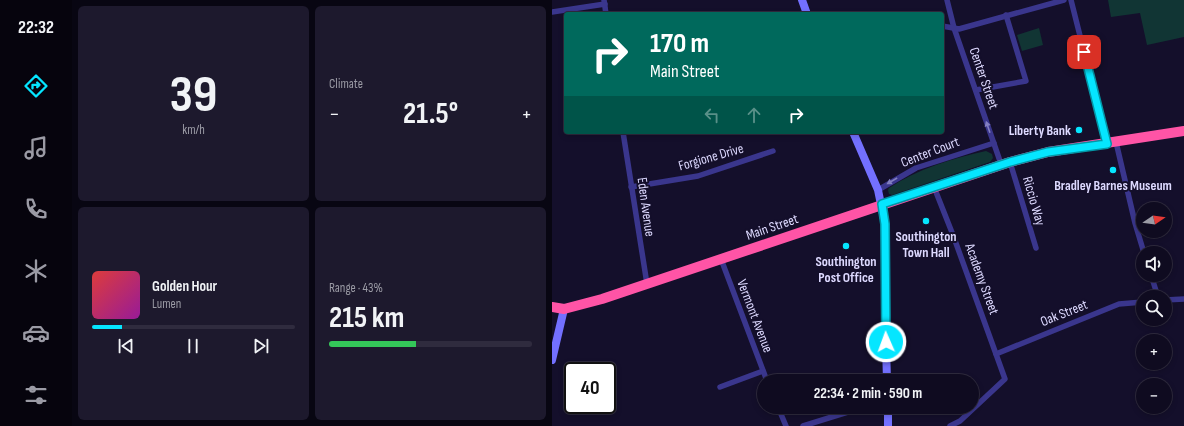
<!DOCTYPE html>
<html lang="en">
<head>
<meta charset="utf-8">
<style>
  :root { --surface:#0f0b20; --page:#1d192d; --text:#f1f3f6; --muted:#9b9ba5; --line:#2f2b3e; --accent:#05e6ff }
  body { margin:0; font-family:"Sofia Sans Condensed",sans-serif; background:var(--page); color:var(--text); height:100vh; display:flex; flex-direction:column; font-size:15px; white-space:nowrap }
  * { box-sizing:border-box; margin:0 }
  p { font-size:13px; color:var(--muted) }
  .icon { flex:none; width:22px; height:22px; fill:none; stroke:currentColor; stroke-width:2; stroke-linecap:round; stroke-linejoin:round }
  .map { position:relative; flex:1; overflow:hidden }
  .panel { display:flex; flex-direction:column; gap:6px; padding:6px; background:#080612; width:480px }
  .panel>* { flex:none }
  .hud { position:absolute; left:12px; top:12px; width:380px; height:122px; border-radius:4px; box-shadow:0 2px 6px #0003,0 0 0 1px var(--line); background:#00695c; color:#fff; overflow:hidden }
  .needle { width:26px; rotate:77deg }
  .controls { position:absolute; left:584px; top:202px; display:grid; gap:8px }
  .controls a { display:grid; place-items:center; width:36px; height:36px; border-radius:50%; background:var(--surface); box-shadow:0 2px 6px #0003,0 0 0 1px var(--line); font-size:20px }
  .speed { position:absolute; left:12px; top:362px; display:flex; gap:8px; font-size:20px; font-weight:700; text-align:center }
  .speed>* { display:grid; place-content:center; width:52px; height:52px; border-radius:50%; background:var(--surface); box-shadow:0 2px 6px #0003,0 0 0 1px var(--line); line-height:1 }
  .speed .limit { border:2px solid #111; border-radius:6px; background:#fff; color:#111 }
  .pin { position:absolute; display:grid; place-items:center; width:34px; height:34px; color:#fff; margin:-17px; border-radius:8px; box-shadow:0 2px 6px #0006 }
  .me { position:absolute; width:44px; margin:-22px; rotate:358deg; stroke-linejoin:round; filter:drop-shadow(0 0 3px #0008) }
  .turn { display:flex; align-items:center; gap:14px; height:84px; padding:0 20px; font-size:18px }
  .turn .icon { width:52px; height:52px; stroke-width:2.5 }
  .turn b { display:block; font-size:28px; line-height:34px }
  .lanes { display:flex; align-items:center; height:38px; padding:0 20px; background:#0003; justify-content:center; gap:20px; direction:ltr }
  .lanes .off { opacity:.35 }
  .big { font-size:30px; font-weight:700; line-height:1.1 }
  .panel .tile { flex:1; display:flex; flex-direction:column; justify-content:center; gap:6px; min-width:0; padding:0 14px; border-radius:6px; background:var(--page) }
  .panel .dial { align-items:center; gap:0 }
  .dial b { font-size:52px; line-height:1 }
  .song { display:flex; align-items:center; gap:12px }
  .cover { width:48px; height:48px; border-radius:6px; background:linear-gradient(135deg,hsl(0 70% 55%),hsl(300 70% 35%)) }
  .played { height:4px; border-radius:2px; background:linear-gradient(90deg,var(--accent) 15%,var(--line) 15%) }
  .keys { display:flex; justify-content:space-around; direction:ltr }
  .heat { display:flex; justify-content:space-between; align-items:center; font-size:22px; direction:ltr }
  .charge { height:6px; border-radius:3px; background:linear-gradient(90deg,#34c759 43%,var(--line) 0) }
  .panel .tiles { flex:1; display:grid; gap:6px; grid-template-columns:repeat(2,1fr) }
  .trip { position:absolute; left:205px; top:374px; width:222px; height:40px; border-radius:20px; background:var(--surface); box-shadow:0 2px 6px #0003,0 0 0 1px var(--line); font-weight:700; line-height:40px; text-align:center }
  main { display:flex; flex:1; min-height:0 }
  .tabs { display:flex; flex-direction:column; width:72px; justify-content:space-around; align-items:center; background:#06040d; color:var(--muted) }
  .tabs .icon { width:28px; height:28px }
  .tabs .selected { color:var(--accent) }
  .tabs b { font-size:18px; color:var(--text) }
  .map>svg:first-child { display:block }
  .green { fill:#113534 }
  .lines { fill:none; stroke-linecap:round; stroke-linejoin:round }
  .street { stroke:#3a368d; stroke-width:5.5 }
  .secondary { stroke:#7370ff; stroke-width:8 }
  .highway { stroke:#ff54a6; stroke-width:10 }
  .oneway { fill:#837fc0 }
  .route-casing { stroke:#0396a6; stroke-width:10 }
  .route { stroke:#05e6ff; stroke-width:7 }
  .poi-dot { fill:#05e6ff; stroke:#140f2b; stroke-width:1.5 }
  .labels { text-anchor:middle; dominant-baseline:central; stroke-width:4; stroke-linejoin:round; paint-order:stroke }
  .street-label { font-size:14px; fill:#ddd9ff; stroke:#140f2b }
  .poi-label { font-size:14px; font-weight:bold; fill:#ddd9ff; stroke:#140f2b }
</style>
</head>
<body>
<main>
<nav class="tabs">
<b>22:32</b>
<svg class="icon selected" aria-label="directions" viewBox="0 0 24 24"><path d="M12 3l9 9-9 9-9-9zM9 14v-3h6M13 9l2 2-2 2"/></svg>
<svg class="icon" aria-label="music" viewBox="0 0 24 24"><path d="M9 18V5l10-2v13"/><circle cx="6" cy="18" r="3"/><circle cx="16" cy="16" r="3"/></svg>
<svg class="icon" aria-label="phone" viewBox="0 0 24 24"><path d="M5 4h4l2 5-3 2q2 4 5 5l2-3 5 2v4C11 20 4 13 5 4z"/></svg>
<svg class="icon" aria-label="climate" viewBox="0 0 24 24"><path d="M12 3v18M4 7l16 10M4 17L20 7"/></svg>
<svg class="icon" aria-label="car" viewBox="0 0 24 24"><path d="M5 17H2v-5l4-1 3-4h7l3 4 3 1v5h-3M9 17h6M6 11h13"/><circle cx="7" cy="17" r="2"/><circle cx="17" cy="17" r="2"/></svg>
<svg class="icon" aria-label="filters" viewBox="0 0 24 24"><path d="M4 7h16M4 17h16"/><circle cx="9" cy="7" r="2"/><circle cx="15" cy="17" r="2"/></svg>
</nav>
<section class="panel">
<div class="tiles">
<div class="tile dial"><b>39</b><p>km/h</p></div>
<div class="tile"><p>Climate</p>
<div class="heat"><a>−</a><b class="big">21.5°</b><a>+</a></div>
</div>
<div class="tile">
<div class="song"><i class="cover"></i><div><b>Golden Hour</b><p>Lumen</p></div></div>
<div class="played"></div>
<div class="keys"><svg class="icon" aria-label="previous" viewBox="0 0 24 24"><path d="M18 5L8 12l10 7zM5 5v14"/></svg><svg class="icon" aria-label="pause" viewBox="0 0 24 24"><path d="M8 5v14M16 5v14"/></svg><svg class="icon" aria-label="next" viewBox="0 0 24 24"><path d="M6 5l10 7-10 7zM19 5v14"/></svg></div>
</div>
<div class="tile"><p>Range · 43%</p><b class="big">215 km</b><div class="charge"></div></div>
</div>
</section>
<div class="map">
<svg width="632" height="426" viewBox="0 0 632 426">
  <rect width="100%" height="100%" fill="#140f2b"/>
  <g class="green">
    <path d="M556,0H632V37L595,45L588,13L559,17Z"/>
    <path d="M487,28L491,45L470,51L465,35Z"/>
    <path d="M434,151L440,154L441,158L438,162L340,195L337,194L336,190L337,188C365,169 402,158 434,151Z"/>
  </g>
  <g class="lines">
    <g class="street">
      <path d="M52,0L54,14"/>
      <path d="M395,0L402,28L449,164"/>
      <path d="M519,0L555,143"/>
      <path d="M0,12L53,4"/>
      <path d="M390,26L407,29L512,0"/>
      <path d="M424,90L474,81L454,15"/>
      <path d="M71,132L95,284"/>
      <path d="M564,142L583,223L592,253"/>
      <path d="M458,162L484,248"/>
      <path d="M79,187L146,176L221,151"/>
      <path d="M382,187L401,235L453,379L408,421L398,426"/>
      <path d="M326,190L364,168L442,143"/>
      <path d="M169,259L215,381"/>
      <path d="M599,275L606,297"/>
      <path d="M613,300L632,299"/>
      <path d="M444,354L567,304L591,302"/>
      <path d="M168,387L211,371"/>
      <path d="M226,407L234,426"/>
      <path d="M251,426L312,407"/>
    </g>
    <g class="secondary">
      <path d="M250,0L255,14"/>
      <path d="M301,132L326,190L333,224V310L335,381"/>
      <path d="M0,360L12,309"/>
      <path d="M336,407V426"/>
    </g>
    <path class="highway" d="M0,307L12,309L50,299L458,162L496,152L632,131"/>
  </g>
  <defs><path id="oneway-solid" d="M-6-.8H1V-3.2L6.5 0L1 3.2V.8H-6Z"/></defs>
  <g class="oneway">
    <use href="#oneway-solid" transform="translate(436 127) rotate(-109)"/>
    <use href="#oneway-solid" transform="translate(340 181) rotate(150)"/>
  </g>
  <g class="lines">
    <g class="route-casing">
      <path id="route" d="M334,342L333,224L330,204L458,162L496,152L555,144L532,52"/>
    </g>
    <use href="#route" class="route"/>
  </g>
  <g class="poi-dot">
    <circle cx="527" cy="130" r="4"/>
    <circle cx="561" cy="170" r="4"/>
    <circle cx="374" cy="221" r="4"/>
    <circle cx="294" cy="246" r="4"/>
  </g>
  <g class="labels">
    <g class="street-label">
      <text transform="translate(432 78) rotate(71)">Center Street</text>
      <text transform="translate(378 152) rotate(-21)">Center Court</text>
      <text transform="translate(159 157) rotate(-16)">Forgione Drive</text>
      <text transform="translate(482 201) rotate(74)">Riccio Way</text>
      <text transform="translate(94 207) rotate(82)">Eden Avenue</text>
      <text transform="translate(220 227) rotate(-19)">Main Street</text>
      <text transform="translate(430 279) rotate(70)">Academy Street</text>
      <text transform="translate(512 313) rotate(-22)">Oak Street</text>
      <text transform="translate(203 316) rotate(69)">Vermont Avenue</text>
    </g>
    <g class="poi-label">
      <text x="519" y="130" text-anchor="end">Liberty Bank</text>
      <text x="561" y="185">Bradley Barnes Museum</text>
      <text x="374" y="236">Southington<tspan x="374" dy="16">Town Hall</tspan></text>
      <text x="294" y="261">Southington<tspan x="294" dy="16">Post Office</tspan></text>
    </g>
  </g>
</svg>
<div class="controls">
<a><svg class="needle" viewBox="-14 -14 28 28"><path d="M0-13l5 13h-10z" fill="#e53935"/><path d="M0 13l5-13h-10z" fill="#9b9ba5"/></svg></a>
<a><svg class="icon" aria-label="sound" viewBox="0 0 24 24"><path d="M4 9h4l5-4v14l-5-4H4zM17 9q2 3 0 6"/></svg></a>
<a><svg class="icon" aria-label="search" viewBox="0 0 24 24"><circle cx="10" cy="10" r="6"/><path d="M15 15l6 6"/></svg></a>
<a>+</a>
<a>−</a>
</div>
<div class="speed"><div class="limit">40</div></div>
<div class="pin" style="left:532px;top:52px;background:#d93025"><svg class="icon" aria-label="arrive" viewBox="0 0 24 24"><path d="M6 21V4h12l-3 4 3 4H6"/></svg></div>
<svg class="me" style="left:334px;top:342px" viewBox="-20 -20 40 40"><circle r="17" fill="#05e6ff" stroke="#fff" stroke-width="3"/><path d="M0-11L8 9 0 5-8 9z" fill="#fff"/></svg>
<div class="trip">22:34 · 2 min · 590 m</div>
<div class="hud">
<div class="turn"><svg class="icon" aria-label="right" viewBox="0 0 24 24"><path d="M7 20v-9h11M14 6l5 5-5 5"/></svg><div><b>170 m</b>Main Street</div></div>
<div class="lanes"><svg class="icon off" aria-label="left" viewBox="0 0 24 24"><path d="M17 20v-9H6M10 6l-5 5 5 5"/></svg><svg class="icon off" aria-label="ahead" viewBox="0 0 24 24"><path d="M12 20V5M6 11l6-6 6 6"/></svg><svg class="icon" aria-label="right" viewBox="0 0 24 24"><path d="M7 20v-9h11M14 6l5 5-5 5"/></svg></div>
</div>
</div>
</main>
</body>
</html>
